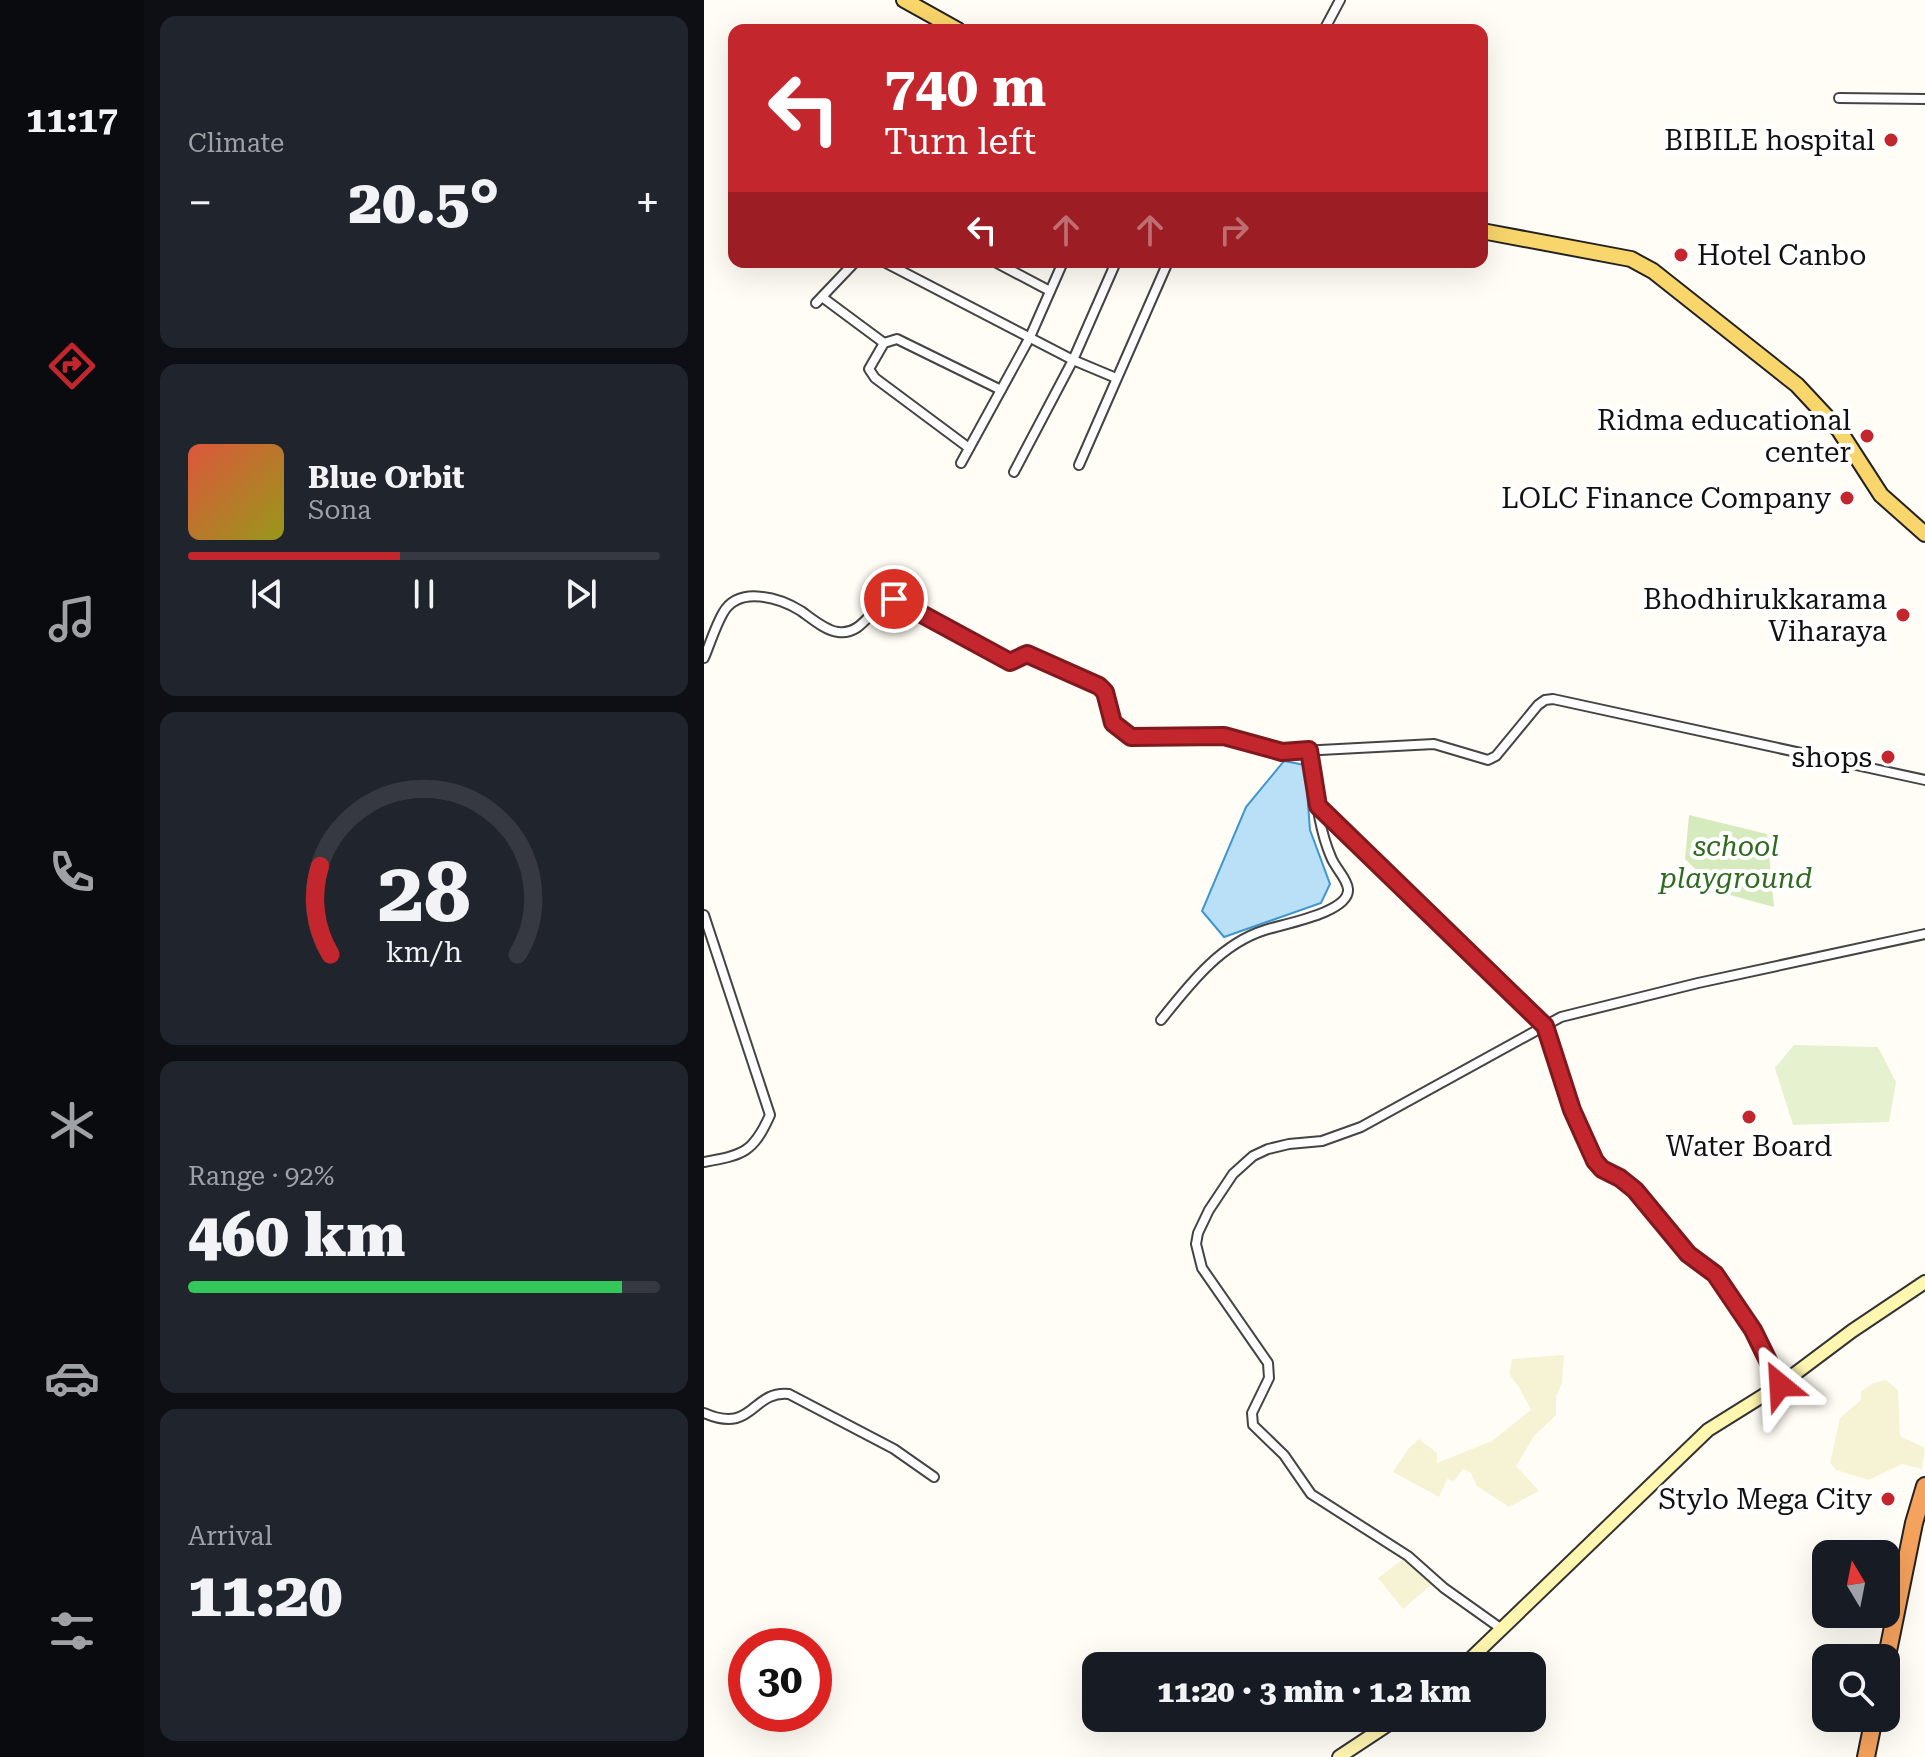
<!DOCTYPE html>
<html lang="en">
<head>
<meta charset="utf-8">
<style>
  :root { --surface:#171b24; --page:#20242c; --text:#f1f3f6; --muted:#9ea1a6; --line:#363941; --accent:#c4262e }
  body { margin:0; font-family:"Roboto Serif",serif; background:var(--page); color:var(--text); height:100vh; display:flex; flex-direction:column; font-size:30px; white-space:nowrap }
  * { box-sizing:border-box; margin:0 }
  p { font-size:26px; color:var(--muted) }
  .icon { flex:none; width:44px; height:44px; fill:none; stroke:currentColor; stroke-width:2; stroke-linecap:round; stroke-linejoin:round }
  .map { position:relative; flex:1; overflow:hidden }
  .panel { display:flex; flex-direction:column; gap:16px; padding:16px; background:#0d0f14; width:560px }
  .panel>* { flex:none }
  .banner { position:absolute; left:24px; top:24px; width:760px; height:244px; border-radius:16px; box-shadow:0 8px 32px #0002; background:#c4262e; color:#fff; overflow:hidden }
  .needle { width:52px; rotate:350deg }
  .tools { position:absolute; left:1108px; top:1540px; display:grid; gap:16px }
  .tools a { display:grid; place-items:center; width:88px; height:88px; border-radius:16px; background:var(--surface); box-shadow:0 8px 32px #0002; font-size:40px }
  .speed { position:absolute; left:24px; top:1628px; display:flex; gap:16px; font-size:40px; font-weight:700; text-align:center }
  .speed>* { display:grid; place-content:center; width:104px; height:104px; border-radius:50%; background:var(--surface); box-shadow:0 8px 32px #0002; line-height:1 }
  .speed .limit { border:12px solid #d22; background:#fff; color:#111 }
  .pin { position:absolute; display:grid; place-items:center; width:68px; height:68px; color:#fff; margin:-34px; border:4px solid #fff; border-radius:50%; box-shadow:0 2px 8px #0007 }
  .me { position:absolute; width:88px; margin:-44px; rotate:333deg; stroke-linejoin:round; filter:drop-shadow(0 0 6px #0008) }
  .turn { display:flex; align-items:center; gap:28px; height:168px; padding:0 24px; font-size:36px }
  .turn .icon { width:104px; height:104px; stroke-width:2.5 }
  .turn b { display:block; font-size:56px; line-height:68px }
  .lanes { display:flex; align-items:center; height:76px; padding:0 24px; background:#0003; justify-content:center; gap:40px; direction:ltr }
  .lanes .off { opacity:.35 }
  .big { font-size:60px; font-weight:800; line-height:1.1 }
  .panel .tile { flex:1; display:flex; flex-direction:column; justify-content:center; gap:12px; min-width:0; padding:0 28px; border-radius:16px; background:var(--page) }
  .panel .dial { align-items:center; gap:0 }
  .dial svg { height:208px; overflow:visible; fill:none; stroke:var(--line); stroke-width:7; stroke-linecap:round; text-anchor:middle }
  .dial text { fill:var(--text); stroke:none }
  .song { display:flex; align-items:center; gap:24px }
  .cover { width:96px; height:96px; border-radius:12px; background:linear-gradient(135deg,hsl(10 70% 55%),hsl(60 70% 35%)) }
  .played { height:8px; border-radius:4px; background:linear-gradient(90deg,var(--accent) 45%,var(--line) 45%) }
  .keys { display:flex; justify-content:space-around; direction:ltr }
  .heat { display:flex; justify-content:space-between; align-items:center; font-size:44px; direction:ltr }
  .charge { height:12px; border-radius:6px; background:linear-gradient(90deg,#34c759 92%,var(--line) 0) }
  .trip { position:absolute; left:378px; top:1652px; width:464px; height:80px; border-radius:16px; background:var(--surface); box-shadow:0 8px 32px #0002; font-weight:800; line-height:80px; text-align:center }
  main { display:flex; flex:1; min-height:0 }
  .menu { display:flex; flex-direction:column; width:144px; justify-content:space-around; align-items:center; background:#090b0e; color:var(--muted) }
  .menu .icon { width:56px; height:56px }
  .menu .current { color:var(--accent) }
  .menu b { font-size:36px; color:var(--text) }
  .map>svg:first-child { display:block }
  .farmland { fill:#f6f3d4 }
  .green { fill:#d5ebbd }
  .pitch { fill:#e6f2cf }
  .water { fill:#b9e0f7; stroke:#3f96cf; stroke-width:2 }
  .lines { fill:none; stroke-linecap:round; stroke-linejoin:round }
  .street-casing { stroke:#444; stroke-width:12 }
  .secondary-casing { stroke:#333; stroke-width:16 }
  .primary-casing { stroke:#222; stroke-width:18 }
  .highway-casing { stroke:#222; stroke-width:20 }
  .street { stroke:#fff; stroke-width:8 }
  .secondary { stroke:#fff6b0; stroke-width:12 }
  .primary { stroke:#f9d66b; stroke-width:14 }
  .highway { stroke:#f5a25d; stroke-width:16 }
  .route-casing { stroke:#7f191e; stroke-width:20 }
  .route { stroke:#c4262e; stroke-width:14 }
  .poi-dot { fill:#c4262e; stroke:#fff; stroke-width:3 }
  .labels { text-anchor:middle; dominant-baseline:central; stroke-width:8; stroke-linejoin:round; paint-order:stroke }
  .poi-label { font-size:28px; fill:#111; stroke:#fff; text-anchor:end }
  .park-label { font-size:28px; font-style:italic; fill:#2f6b1f; stroke:#fff }
</style>
</head>
<body>
<main>
<nav class="menu">
<b>11:17</b>
<svg class="icon current" aria-label="directions" viewBox="0 0 24 24"><path d="M12 3l9 9-9 9-9-9zM9 14v-3h6M13 9l2 2-2 2"/></svg>
<svg class="icon" aria-label="music" viewBox="0 0 24 24"><path d="M9 18V5l10-2v13"/><circle cx="6" cy="18" r="3"/><circle cx="16" cy="16" r="3"/></svg>
<svg class="icon" aria-label="phone" viewBox="0 0 24 24"><path d="M5 4h4l2 5-3 2q2 4 5 5l2-3 5 2v4C11 20 4 13 5 4z"/></svg>
<svg class="icon" aria-label="climate" viewBox="0 0 24 24"><path d="M12 3v18M4 7l16 10M4 17L20 7"/></svg>
<svg class="icon" aria-label="car" viewBox="0 0 24 24"><path d="M5 17H2v-5l4-1 3-4h7l3 4 3 1v5h-3M9 17h6M6 11h13"/><circle cx="7" cy="17" r="2"/><circle cx="17" cy="17" r="2"/></svg>
<svg class="icon" aria-label="filters" viewBox="0 0 24 24"><path d="M4 7h16M4 17h16"/><circle cx="9" cy="7" r="2"/><circle cx="15" cy="17" r="2"/></svg>
</nav>
<section class="panel">
<div class="tile"><p>Climate</p>
<div class="heat"><a>−</a><b class="big">20.5°</b><a>+</a></div>
</div>
<div class="tile">
<div class="song"><i class="cover"></i><div><b>Blue Orbit</b><p>Sona</p></div></div>
<div class="played"></div>
<div class="keys"><svg class="icon" aria-label="previous" viewBox="0 0 24 24"><path d="M18 5L8 12l10 7zM5 5v14"/></svg><svg class="icon" aria-label="pause" viewBox="0 0 24 24"><path d="M8 5v14M16 5v14"/></svg><svg class="icon" aria-label="next" viewBox="0 0 24 24"><path d="M6 5l10 7-10 7zM19 5v14"/></svg></div>
</div>
<div class="tile dial"><svg viewBox="0 0 100 80">
<path d="M14 69A42 42 0 1 1 86 69"/>
<path d="M14 69A42 42 0 0 1 10 35" stroke="#c4262e"/>
<text x="50" y="56" font-size="32" font-weight="700">28</text>
<text x="50" y="72" font-size="11">km/h</text>
</svg></div>
<div class="tile"><p>Range · 92%</p><b class="big">460 km</b><div class="charge"></div></div>
<div class="tile"><p>Arrival</p><b class="big">11:20</b></div>
</section>
<div class="map">
<svg width="1221" height="1757" viewBox="0 0 1221 1757">
  <rect width="100%" height="100%" fill="#fffdf5"/>
  <g class="farmland">
    <path d="M860,1355L858,1383L852,1396V1415L830,1436L812,1466L835,1491L805,1507L773,1486L767,1473L759,1469L750,1481L743,1479L735,1497L689,1472L705,1448L715,1439L733,1453V1463L788,1441L827,1410L815,1387L805,1374L808,1359Z"/>
    <path d="M1182,1380L1194,1390L1196,1436L1221,1448L1218,1469L1198,1464L1165,1480L1132,1470L1126,1463L1136,1418L1157,1400V1391L1170,1383Z"/>
    <path d="M699,1559L728,1584L699,1609L674,1578Z"/>
  </g>
  <path class="green" d="M985,815L1063,834L1070,907L1015,892L981,859Z"/>
  <path class="pitch" d="M1090,1045L1174,1047L1192,1082L1185,1122L1089,1125L1071,1068Z"/>
  <path class="water" d="M580,761L601,765L606,830L626,884L617,903L520,937L498,911L542,807Z"/>
  <g class="lines">
    <g class="street-casing">
      <g id="street">
        <path d="M620,30L636,0"/>
        <path d="M1135,98L1221,99"/>
        <path d="M180,262L369,360L412,378"/>
        <path d="M291,262L346,291"/>
        <path d="M118,297L180,343"/>
        <path d="M112,303L151,262"/>
        <path d="M265,448L171,378L165,369L180,343L193,339L297,390"/>
        <path d="M257,463L326,337L359,262"/>
        <path d="M375,465L464,262"/>
        <path d="M310,472L369,360L412,262"/>
        <path d="M0,658C6,644 11,627 19,613C35,585 76,598 97,611C107,618 122,631 134,632C161,636 168,601 190,599L306,662L323,654L395,686L401,692L409,723L427,737L520,736L578,752L730,744L784,760L792,756L834,705L841,700L849,699L1221,780"/>
        <path d="M614,806L841,1026L868,1110L891,1161L898,1169L916,1178L931,1190L984,1254L1011,1274L1049,1330L1076,1385"/>
        <path d="M0,915L66,1115C49,1153 39,1155 0,1162"/>
        <path d="M457,1020C485,985 516,944 561,930C578,924 646,913 644,889C643,878 631,868 627,857C613,825 611,785 605,750"/>
        <path d="M0,1413C50,1435 47,1390 85,1394L190,1449L230,1477"/>
        <path d="M799,1630L740,1588L704,1556L607,1494L580,1455L549,1425L548,1413L565,1378L564,1363L498,1268L492,1244L494,1233L505,1210L529,1174L549,1156L564,1149L585,1144L618,1141L657,1127L857,1017L994,983L1221,934"/>
      </g>
    </g>
    <g class="secondary-casing">
      <g id="secondary">
        <path d="M759,1666L1004,1430L1076,1385L1148,1331L1221,1282"/>
        <path d="M635,1757L694,1718"/>
      </g>
    </g>
    <g class="primary-casing">
      <g id="primary">
        <path d="M200,0L254,30"/>
        <path d="M778,231L927,259L949,271L1093,385L1135,430L1177,495L1221,534"/>
      </g>
    </g>
    <g class="highway-casing">
      <g id="highway">
        <path d="M1182,1661L1210,1523L1221,1486"/>
        <path d="M1162,1757L1170,1718"/>
      </g>
    </g>
    <use href="#street" class="street"/>
    <use href="#secondary" class="secondary"/>
    <use href="#primary" class="primary"/>
    <use href="#highway" class="highway"/>
  </g>
  <g class="lines">
    <g class="route-casing">
      <path id="route" d="M190,599L306,662L323,654L395,686L401,692L409,723L427,737L520,736L578,752L605,750L614,806L841,1026L868,1110L891,1161L898,1169L916,1178L931,1190L984,1254L1011,1274L1049,1330L1076,1385"/>
    </g>
    <use href="#route" class="route"/>
  </g>
  <g class="poi-dot">
    <circle cx="1187" cy="140" r="8"/>
    <circle cx="977" cy="255" r="8"/>
    <circle cx="1163" cy="436" r="8"/>
    <circle cx="1143" cy="498" r="8"/>
    <circle cx="1199" cy="615" r="8"/>
    <circle cx="1184" cy="757" r="8"/>
    <circle cx="1045" cy="1117" r="8"/>
    <circle cx="1184" cy="1499" r="8"/>
  </g>
  <g class="labels">
    <g class="poi-label">
      <text x="1171" y="140">BIBILE hospital</text>
      <text x="993" y="255" text-anchor="start">Hotel Canbo</text>
      <text x="1147" y="420">Ridma educational<tspan x="1147" dy="32">center</tspan></text>
      <text x="1127" y="498">LOLC Finance Company</text>
      <text x="1183" y="599">Bhodhirukkarama<tspan x="1183" dy="32">Viharaya</tspan></text>
      <text x="1168" y="757">shops</text>
      <text x="1045" y="1146" text-anchor="middle">Water Board</text>
      <text x="1168" y="1499">Stylo Mega City</text>
    </g>
    <g class="park-label">
      <text x="1032" y="846">school<tspan x="1032" dy="32">playground</tspan></text>
    </g>
  </g>
</svg>
<div class="tools">
<a><svg class="needle" viewBox="-14 -14 28 28"><path d="M0-13l5 13h-10z" fill="#e53935"/><path d="M0 13l5-13h-10z" fill="#9ea1a6"/></svg></a>
<a><svg class="icon" aria-label="search" viewBox="0 0 24 24"><circle cx="10" cy="10" r="6"/><path d="M15 15l6 6"/></svg></a>
</div>
<div class="speed"><div class="limit">30</div></div>
<div class="pin" style="left:190px;top:599px;background:#d93025"><svg class="icon" aria-label="arrive" viewBox="0 0 24 24"><path d="M6 21V4h12l-3 4 3 4H6"/></svg></div>
<svg class="me" style="left:1076px;top:1385px" viewBox="-20 -20 40 40"><path d="M0-17L14 15 0 8-14 15z" fill="#c4262e" stroke="#fff" stroke-width="4"/></svg>
<div class="trip">11:20 · 3 min · 1.2 km</div>
<div class="banner">
<div class="turn"><svg class="icon" aria-label="left" viewBox="0 0 24 24"><path d="M17 20v-9H6M10 6l-5 5 5 5"/></svg><div><b>740 m</b>Turn left</div></div>
<div class="lanes"><svg class="icon" aria-label="left" viewBox="0 0 24 24"><path d="M17 20v-9H6M10 6l-5 5 5 5"/></svg><svg class="icon off" aria-label="ahead" viewBox="0 0 24 24"><path d="M12 20V5M6 11l6-6 6 6"/></svg><svg class="icon off" aria-label="ahead" viewBox="0 0 24 24"><path d="M12 20V5M6 11l6-6 6 6"/></svg><svg class="icon off" aria-label="right" viewBox="0 0 24 24"><path d="M7 20v-9h11M14 6l5 5-5 5"/></svg></div>
</div>
</div>
</main>
</body>
</html>
